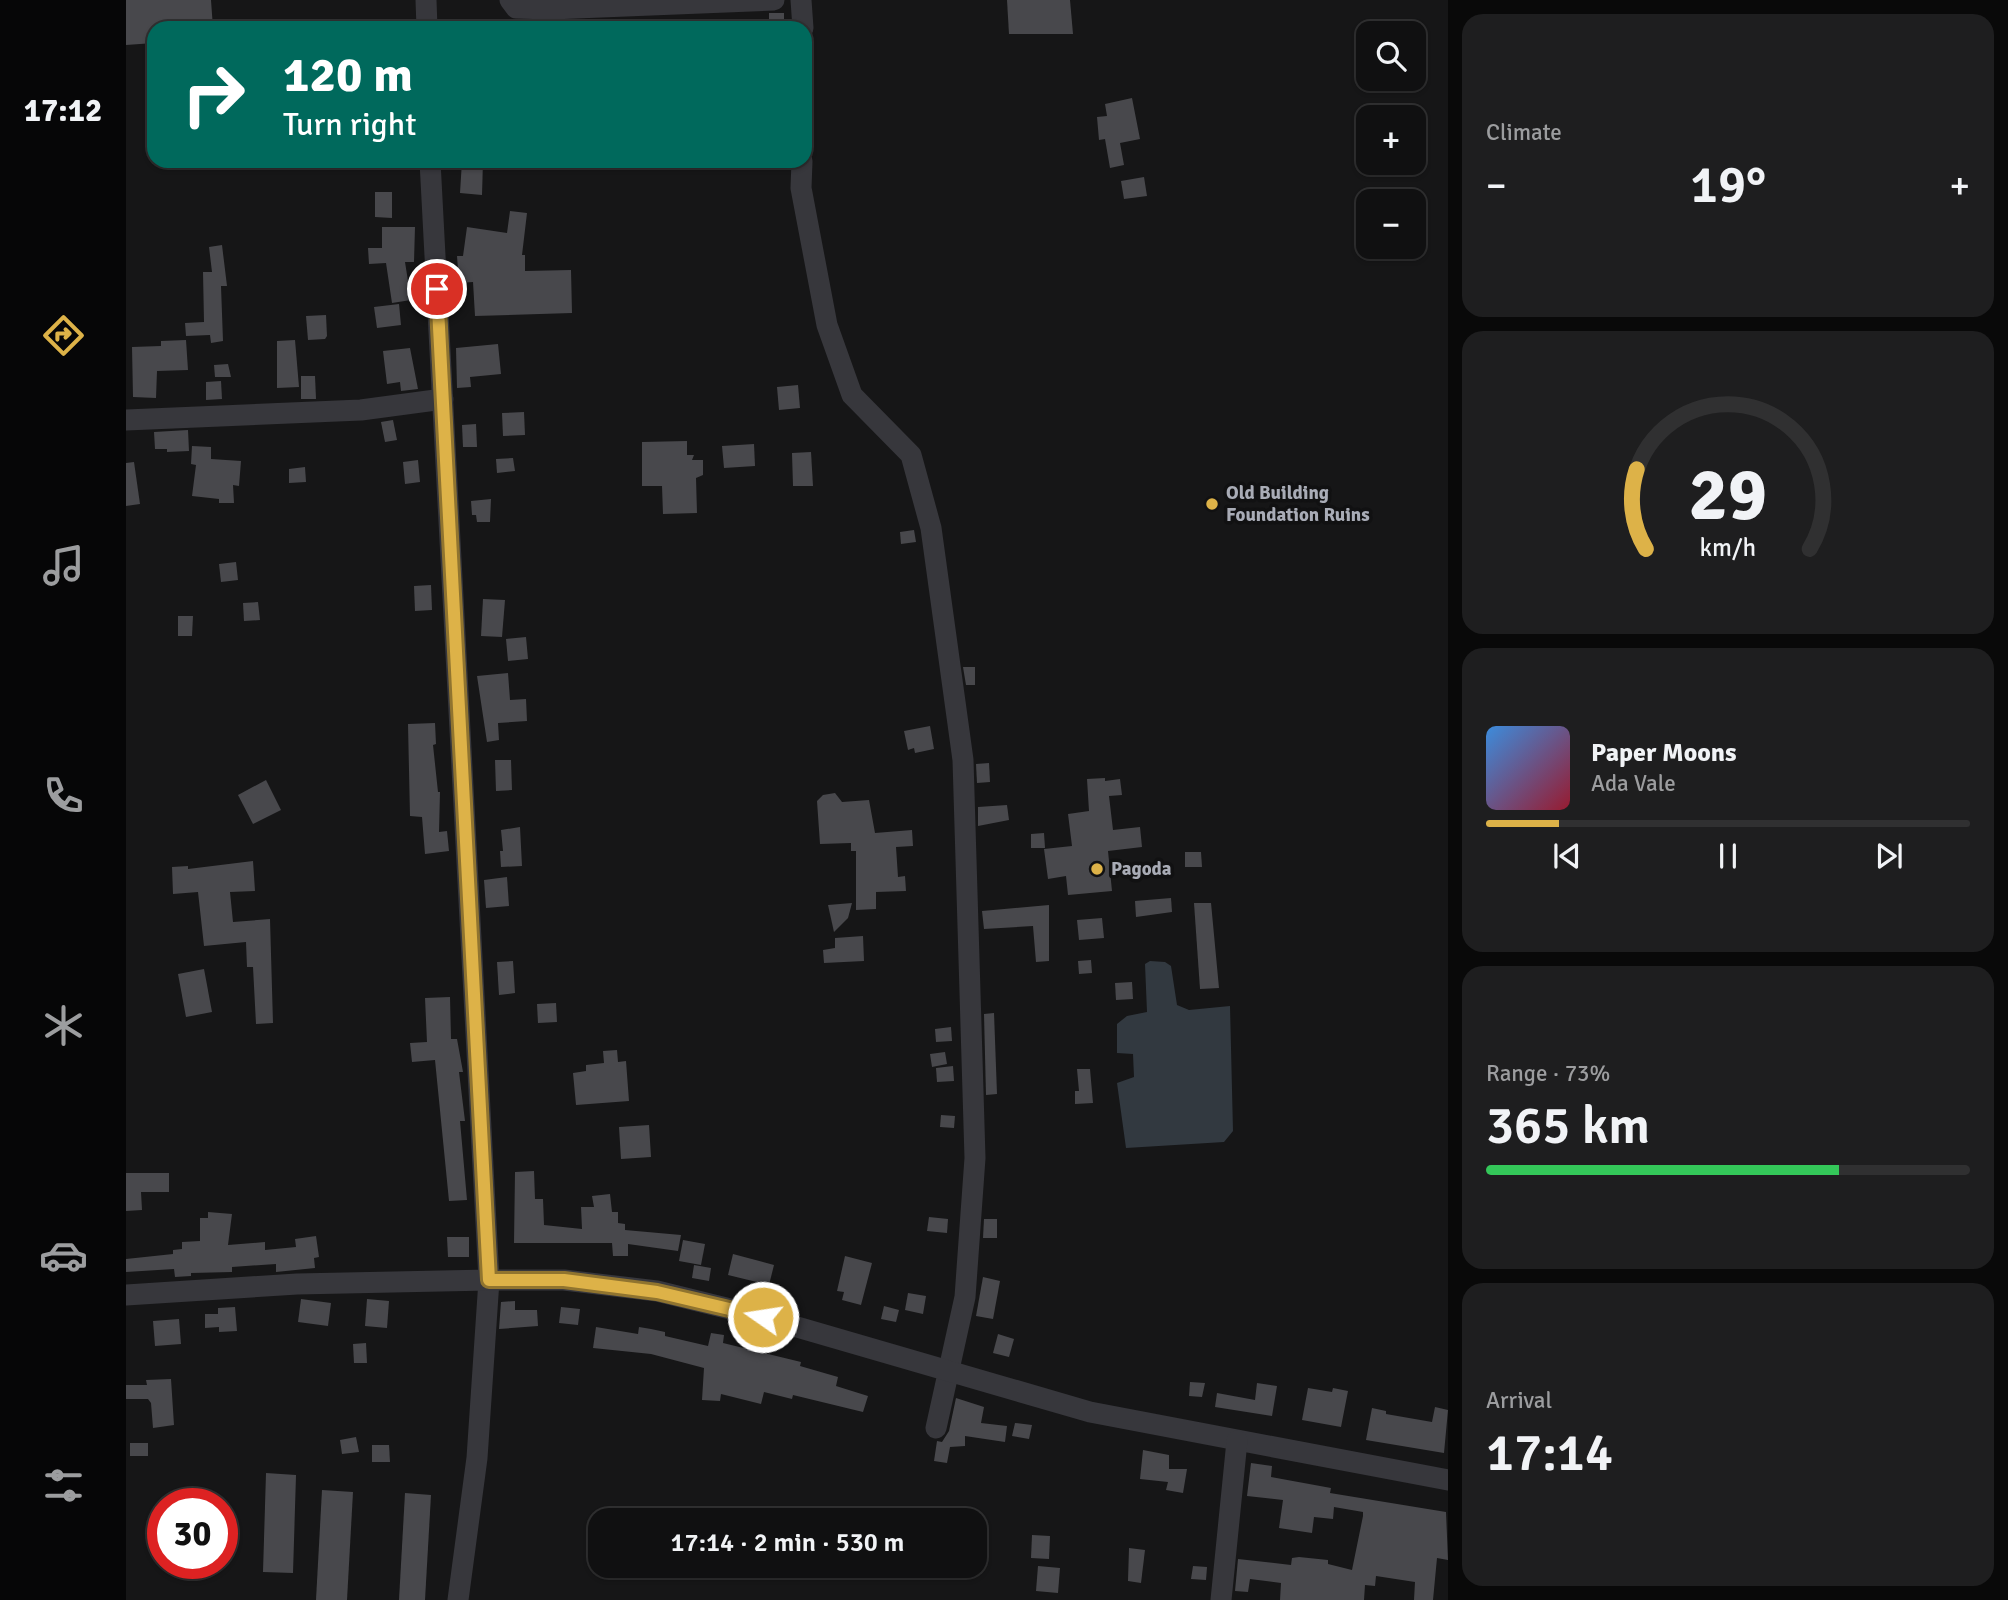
<!DOCTYPE html>
<html lang="en">
<head>
<meta charset="utf-8">
<style>
  :root { --surface:#101011; --page:#1e1e1f; --text:#f1f3f6; --muted:#9c9d9f; --line:#303031; --accent:#ddb248 }
  body { margin:0; font-family:Signika,sans-serif; background:var(--page); color:var(--text); height:100vh; display:flex; flex-direction:column; font-size:26px; white-space:nowrap }
  * { box-sizing:border-box; margin:0 }
  p { font-size:23px; color:var(--muted) }
  .icon { flex:none; width:38px; height:38px; fill:none; stroke:currentColor; stroke-width:2; stroke-linecap:round; stroke-linejoin:round }
  .map { position:relative; flex:1; overflow:hidden }
  .sheet { display:flex; flex-direction:column; gap:14px; padding:14px; background:#090909; width:560px }
  .sheet>* { flex:none }
  .hud { position:absolute; left:21px; top:21px; width:665px; height:147px; border-radius:21px; box-shadow:0 2px 5px #0004,0 0 0 2px var(--line); background:#00695c; color:#fff; overflow:hidden }
  .buttons { position:absolute; left:1230px; top:21px; display:grid; gap:14px }
  .buttons a { display:grid; place-items:center; width:70px; height:70px; border-radius:14px; background:var(--surface); box-shadow:0 2px 5px #0004,0 0 0 2px var(--line); font-size:35px }
  .speed { position:absolute; left:21px; top:1488px; display:flex; gap:14px; font-size:35px; font-weight:700; text-align:center }
  .speed>* { display:grid; place-content:center; width:91px; height:91px; border-radius:50%; background:var(--surface); box-shadow:0 2px 5px #0004,0 0 0 2px var(--line); line-height:1 }
  .speed .limit { border:10px solid #d22; background:#fff; color:#111 }
  .pin { position:absolute; display:grid; place-items:center; width:60px; height:60px; color:#fff; margin:-30px; border:4px solid #fff; border-radius:50%; box-shadow:0 2px 7px #0007 }
  .me { position:absolute; width:77px; margin:-38px; rotate:283deg; stroke-linejoin:round; filter:drop-shadow(0 0 5px #0008) }
  .turn { display:flex; align-items:center; gap:24px; height:147px; padding:0 21px; font-size:32px }
  .turn .icon { width:91px; height:91px; stroke-width:2.5 }
  .turn b { display:block; font-size:49px; line-height:60px }
  .big { font-size:52px; font-weight:600; line-height:1.1 }
  .sheet .widget { flex:1; display:flex; flex-direction:column; justify-content:center; gap:10px; min-width:0; padding:0 24px; border-radius:21px; background:var(--page) }
  .sheet .dial { align-items:center; gap:0 }
  .dial svg { height:182px; overflow:visible; fill:none; stroke:var(--line); stroke-width:7; stroke-linecap:round; text-anchor:middle }
  .dial text { fill:var(--text); stroke:none }
  .song { display:flex; align-items:center; gap:21px }
  .cover { width:84px; height:84px; border-radius:10px; background:linear-gradient(135deg,hsl(210 70% 55%),hsl(350 70% 35%)) }
  .played { height:7px; border-radius:4px; background:linear-gradient(90deg,var(--accent) 15%,var(--line) 15%) }
  .keys { display:flex; justify-content:space-around; direction:ltr }
  .heat { display:flex; justify-content:space-between; align-items:center; font-size:38px; direction:ltr }
  .charge { height:10px; border-radius:5px; background:linear-gradient(90deg,#34c759 73%,var(--line) 0) }
  .trip { position:absolute; left:462px; top:1508px; width:399px; height:70px; border-radius:21px; background:var(--surface); box-shadow:0 2px 5px #0004,0 0 0 2px var(--line); font-weight:600; line-height:70px; text-align:center }
  main { display:flex; flex:1; min-height:0 }
  .dock { display:flex; flex-direction:column; width:126px; justify-content:space-around; align-items:center; background:#060607; color:var(--muted) }
  .dock .icon { width:49px; height:49px }
  .dock .active { color:var(--accent) }
  .dock b { font-size:32px; color:var(--text) }
  .map>svg:first-child { display:block }
  .water { fill:#323940 }
  .building { fill:#48484c }
  .lines { fill:none; stroke-linecap:round; stroke-linejoin:round }
  .minor { stroke:#37373c; stroke-width:21 }
  .route-casing { stroke:#90742f; stroke-width:18 }
  .route { stroke:#ddb248; stroke-width:12 }
  .poi-dot { fill:#ddb248; stroke:#111112; stroke-width:2.5 }
  .labels { text-anchor:middle; dominant-baseline:central; stroke-width:7; stroke-linejoin:round; paint-order:stroke }
  .poi-label { font-size:19px; font-weight:bold; fill:#a9acb6; stroke:#111112; text-anchor:start }
</style>
</head>
<body>
<main>
<nav class="dock">
<b>17:12</b>
<svg class="icon active" aria-label="directions" viewBox="0 0 24 24"><path d="M12 3l9 9-9 9-9-9zM9 14v-3h6M13 9l2 2-2 2"/></svg>
<svg class="icon" aria-label="music" viewBox="0 0 24 24"><path d="M9 18V5l10-2v13"/><circle cx="6" cy="18" r="3"/><circle cx="16" cy="16" r="3"/></svg>
<svg class="icon" aria-label="phone" viewBox="0 0 24 24"><path d="M5 4h4l2 5-3 2q2 4 5 5l2-3 5 2v4C11 20 4 13 5 4z"/></svg>
<svg class="icon" aria-label="climate" viewBox="0 0 24 24"><path d="M12 3v18M4 7l16 10M4 17L20 7"/></svg>
<svg class="icon" aria-label="car" viewBox="0 0 24 24"><path d="M5 17H2v-5l4-1 3-4h7l3 4 3 1v5h-3M9 17h6M6 11h13"/><circle cx="7" cy="17" r="2"/><circle cx="17" cy="17" r="2"/></svg>
<svg class="icon" aria-label="filters" viewBox="0 0 24 24"><path d="M4 7h16M4 17h16"/><circle cx="9" cy="7" r="2"/><circle cx="15" cy="17" r="2"/></svg>
</nav>
<div class="map">
<svg width="1322" height="1600" viewBox="0 0 1322 1600">
  <rect width="100%" height="100%" fill="#161617"/>
  <path class="water" d="M1024,961L1039,962L1045,966L1051,1005L1063,1010L1104,1006L1107,1131L1098,1142L1000,1148L991,1083L1008,1077L1007,1054L991,1053V1024L1001,1016L1021,1012L1019,964Z"/>
  <g class="building">
    <path d="M0,0H85L87,28H28V43L0,45Z"/>
    <path d="M881,0H944L947,34H883Z"/>
    <rect x="643" y="13" width="15" height="15"/>
    <path d="M1006,98L1014,139L994,143L998,165L984,168L979,139L973,140L971,117L981,116L979,104Z"/>
    <path d="M336,161H357L356,195L334,193Z"/>
    <path d="M1018,177L1021,196L998,199L995,181Z"/>
    <path d="M249,192H266V218L249,217Z"/>
    <path d="M384,211L401,213L396,255H399V271L445,270L446,313L349,316L347,282L333,283L331,256H337L341,227L381,233Z"/>
    <path d="M256,227H289L288,262H279L285,300L266,303L260,263L243,264L242,248H256Z"/>
    <path d="M96,245L101,286H95L97,341L85,343L84,335L60,336L59,323L78,322L77,272H86L83,247Z"/>
    <path d="M273,304L275,325L251,328L248,307Z"/>
    <path d="M200,315L201,336L199,339L182,340L180,316Z"/>
    <path d="M60,340L62,370L31,371L30,398L7,397L6,347L35,346V341Z"/>
    <path d="M169,340L173,387L151,388V341Z"/>
    <path d="M372,344L375,374L344,377L345,387L331,388L330,348Z"/>
    <path d="M284,348L292,389L275,391L274,382L261,384L257,351Z"/>
    <path d="M102,364L105,377H89L88,365Z"/>
    <path d="M175,376H189L190,399H175Z"/>
    <path d="M95,381L96,399L80,400V382Z"/>
    <path d="M672,385L674,408L653,410L651,387Z"/>
    <path d="M398,412L399,435L377,436L376,413Z"/>
    <path d="M267,420L271,440L259,442L255,422Z"/>
    <path d="M350,424L351,447H337L336,425Z"/>
    <path d="M62,430L63,451L41,452V449H29L28,432Z"/>
    <path d="M561,441V455H568L566,460H577V475L570,478L571,513L537,514L536,486H516V442Z"/>
    <path d="M628,444L629,466L598,468L596,446Z"/>
    <path d="M66,446L85,447V459L115,461L113,486L107,485L108,503H93V499L66,496L70,465L65,464Z"/>
    <path d="M685,452L687,486H667L666,453Z"/>
    <path d="M387,458L389,471L371,473L370,459Z"/>
    <path d="M292,460L294,482L279,484L277,462Z"/>
    <path d="M8,462L14,504L0,506V463Z"/>
    <path d="M179,467L180,482L163,483V469Z"/>
    <path d="M365,499L364,522H351L350,515H346L345,501Z"/>
    <path d="M788,530L790,542L775,544L774,532Z"/>
    <path d="M110,562L112,580L95,582L93,564Z"/>
    <path d="M305,585L306,610L289,611L288,586Z"/>
    <path d="M357,599L379,600L376,637L355,636Z"/>
    <path d="M132,602L134,620L118,621L117,603Z"/>
    <path d="M52,616H67L66,636H52Z"/>
    <path d="M400,637L402,659L382,661L380,639Z"/>
    <path d="M837,667H849V685H840Z"/>
    <path d="M382,673L384,700L400,699L401,721L372,723L373,740L361,742L351,676Z"/>
    <path d="M309,723L310,744L307,745L312,792H314L313,832L321,831L323,851L299,854L296,817L284,816L282,724Z"/>
    <path d="M804,726L808,749L789,753L788,748L782,750L778,731Z"/>
    <path d="M369,760H385L386,790L370,791Z"/>
    <path d="M863,763L864,782L851,783L850,764Z"/>
    <path d="M979,778V781L994,779L996,795L983,796L987,830L1014,827L1016,847L982,851L986,891L942,895L940,876L922,879L918,849L946,846L942,814L963,811L961,779Z"/>
    <path d="M140,780L155,810L127,824L112,795Z"/>
    <path d="M709,793L716,802L743,800L749,833L786,830L787,846L770,847L772,877L779,876L780,891L750,892V909L730,910V851H725V843L694,844L691,801L697,795Z"/>
    <path d="M881,805L883,820L852,826V807Z"/>
    <path d="M394,827L396,866L375,867L374,851H377L375,830Z"/>
    <path d="M918,833L919,848H905V834Z"/>
    <path d="M1059,852H1075L1076,867H1059Z"/>
    <path d="M127,861L129,891L104,892L107,922L144,919L147,1023L130,1024L127,967H121L120,942L78,946L72,892L47,894L46,867L62,866V869Z"/>
    <path d="M381,877L383,906L360,908L358,880Z"/>
    <path d="M1045,898L1046,912L1010,917L1009,901Z"/>
    <path d="M726,903L722,918L708,932L702,905Z"/>
    <path d="M1068,903H1085L1093,988L1074,989Z"/>
    <path d="M923,905V961L910,962L907,926L858,929L856,911Z"/>
    <path d="M976,918L978,938L953,940L951,920Z"/>
    <path d="M737,936L738,961L698,963L697,950L709,948V938Z"/>
    <path d="M965,960L966,973L953,974L952,961Z"/>
    <path d="M387,961L389,993L373,995L371,962Z"/>
    <path d="M78,969L86,1012L60,1017L52,974Z"/>
    <path d="M1006,982L1007,999L990,1000L989,983Z"/>
    <path d="M324,997L325,1039H331L337,1072H333L339,1121H334L341,1200L323,1201L309,1060L286,1062L284,1043L301,1042L299,998Z"/>
    <path d="M430,1003L431,1022L412,1023L411,1004Z"/>
    <path d="M868,1013L871,1094L860,1095L858,1014Z"/>
    <path d="M825,1027L826,1041L810,1042L809,1029Z"/>
    <path d="M491,1050L492,1062L500,1061L503,1101L450,1105L447,1073L460,1071V1065L478,1063L477,1051Z"/>
    <path d="M819,1052L821,1064L806,1067L804,1054Z"/>
    <path d="M827,1066L828,1081L811,1082L810,1068Z"/>
    <path d="M951,1069H964L967,1103L949,1104V1091H953Z"/>
    <path d="M815,1115L829,1116L828,1128L814,1127Z"/>
    <path d="M523,1125L525,1157L495,1159L493,1127Z"/>
    <path d="M408,1171L409,1199H417L418,1225L456,1229L455,1207H468L466,1196L484,1194L486,1212H492V1223L499,1224V1230L555,1235L552,1251L502,1244V1256H487L486,1243H388L389,1172Z"/>
    <path d="M0,1173H43V1192H15L16,1210L0,1211Z"/>
    <path d="M82,1212L106,1214L102,1245L139,1242V1250L170,1247L169,1239L190,1236L193,1257L188,1258L189,1268L150,1272V1264L106,1267V1272L65,1273V1276L49,1277L48,1269L0,1272V1259L47,1254V1250L56,1249V1242L74,1241V1218H82Z"/>
    <path d="M803,1217L822,1219L821,1233L801,1231Z"/>
    <path d="M858,1219H871V1238H857Z"/>
    <path d="M321,1237H343V1257H322Z"/>
    <path d="M557,1240L579,1244L575,1265L553,1261Z"/>
    <path d="M607,1254L648,1265L643,1285L602,1275Z"/>
    <path d="M719,1256L746,1263L735,1305L716,1300L718,1292L711,1291Z"/>
    <path d="M568,1265L585,1268L583,1281L566,1278Z"/>
    <path d="M857,1277L874,1281L867,1319L850,1316Z"/>
    <path d="M782,1293L800,1296L797,1314L779,1310Z"/>
    <path d="M175,1299L205,1303L202,1326L172,1322Z"/>
    <path d="M241,1299L263,1301L261,1328L239,1326Z"/>
    <path d="M389,1301V1310H411L412,1326L373,1329L375,1302Z"/>
    <path d="M758,1306L773,1310L770,1322L755,1319Z"/>
    <path d="M109,1307L111,1331L93,1332V1327L79,1328V1314H92V1308Z"/>
    <path d="M435,1307L454,1309L452,1325L433,1323Z"/>
    <path d="M53,1319L55,1344L29,1346L27,1321Z"/>
    <path d="M470,1327L512,1334L513,1327L525,1329L539,1332V1336L582,1346L585,1333L598,1335L597,1343L675,1362L674,1366L712,1377L710,1386L742,1396L737,1412L667,1395L666,1399L638,1392L635,1404L595,1394L594,1401L576,1400L578,1368L525,1354L467,1348Z"/>
    <path d="M872,1334L888,1339L883,1357L867,1353Z"/>
    <path d="M240,1343L241,1363H228L227,1344Z"/>
    <path d="M45,1379L48,1425L27,1428L25,1403L22,1399H0V1385H21L20,1380Z"/>
    <path d="M1064,1382L1079,1383L1076,1397L1063,1396Z"/>
    <path d="M1131,1383L1151,1386L1146,1416L1089,1407L1091,1393L1129,1400Z"/>
    <path d="M1182,1388L1206,1392L1207,1388L1222,1391L1215,1427L1176,1420Z"/>
    <path d="M830,1398L858,1407L855,1423L881,1426L879,1442L839,1436V1446L824,1447L821,1463L808,1461L811,1441L816,1442L823,1431Z"/>
    <path d="M1309,1407L1322,1410L1318,1453L1240,1440L1246,1408L1260,1411V1414L1306,1422Z"/>
    <path d="M889,1423L906,1425L903,1439L886,1436Z"/>
    <path d="M230,1437L233,1452L216,1454L214,1440Z"/>
    <rect x="4" y="1443" width="18" height="13"/>
    <path d="M246,1445H263L264,1462H246Z"/>
    <path d="M1017,1450L1043,1455V1469H1061L1057,1493L1040,1490L1042,1482L1014,1479Z"/>
    <path d="M1125,1463L1146,1466L1145,1477L1205,1488L1204,1493L1320,1512L1322,1560L1311,1558L1307,1600H1288L1289,1582L1250,1576L1249,1586L1239,1585L1238,1600H1154L1155,1583L1124,1579L1122,1592L1109,1591L1112,1559L1165,1565L1166,1558L1173,1557L1202,1560V1564L1226,1570L1237,1516V1512L1208,1507L1207,1519L1188,1517L1186,1533L1153,1528L1157,1500L1121,1496Z"/>
    <path d="M140,1473L170,1475L167,1573L137,1572Z"/>
    <path d="M196,1490L227,1492L221,1600H190Z"/>
    <path d="M279,1493L305,1495L299,1600H273Z"/>
    <path d="M906,1535L924,1536L923,1559L905,1558Z"/>
    <path d="M1003,1548L1019,1550L1015,1583L1002,1581Z"/>
    <path d="M912,1566L934,1568L932,1593L910,1591Z"/>
    <path d="M1067,1566L1081,1567L1080,1580L1065,1579Z"/>
  </g>
  <g class="lines">
    <g class="minor">
      <path d="M300,0L301,28"/>
      <path d="M384,0L390,8L425,9L648,0"/>
      <path d="M675,0L677,28"/>
      <path d="M304,161L363,1280L351,1458L332,1600"/>
      <path d="M676,161L675,188L701,325L726,395L785,455L805,528L837,760L849,1158L839,1297L810,1428"/>
      <path d="M0,420L235,410L317,399"/>
      <path d="M0,1295L171,1284L363,1280H438L531,1291L637,1317L964,1412L1322,1480"/>
      <path d="M1095,1600L1111,1441"/>
    </g>
  </g>
  <g class="lines">
    <g class="route-casing">
      <path id="route" d="M311,289L363,1280H438L531,1292L637,1317"/>
    </g>
    <use href="#route" class="route"/>
  </g>
  <g class="poi-dot">
    <circle cx="1086" cy="504" r="7"/>
    <circle cx="971" cy="869" r="7"/>
  </g>
  <g class="labels">
    <g class="poi-label">
      <text x="1100" y="493">Old Building<tspan x="1100" dy="22">Foundation Ruins</tspan></text>
      <text x="985" y="869">Pagoda</text>
    </g>
  </g>
</svg>
<div class="buttons">
<a><svg class="icon" aria-label="search" viewBox="0 0 24 24"><circle cx="10" cy="10" r="6"/><path d="M15 15l6 6"/></svg></a>
<a>+</a>
<a>−</a>
</div>
<div class="speed"><div class="limit">30</div></div>
<div class="pin" style="left:311px;top:289px;background:#d93025"><svg class="icon" aria-label="arrive" viewBox="0 0 24 24"><path d="M6 21V4h12l-3 4 3 4H6"/></svg></div>
<svg class="me" style="left:637px;top:1317px" viewBox="-20 -20 40 40"><circle r="17" fill="#ddb248" stroke="#fff" stroke-width="3"/><path d="M0-11L8 9 0 5-8 9z" fill="#fff"/></svg>
<div class="trip">17:14 · 2 min · 530 m</div>
<div class="hud">
<div class="turn"><svg class="icon" aria-label="right" viewBox="0 0 24 24"><path d="M7 20v-9h11M14 6l5 5-5 5"/></svg><div><b>120 m</b>Turn right</div></div>
</div>
</div>
<section class="sheet">
<div class="widget"><p>Climate</p>
<div class="heat"><a>−</a><b class="big">19°</b><a>+</a></div>
</div>
<div class="widget dial"><svg viewBox="0 0 100 80">
<path d="M14 69A42 42 0 1 1 86 69"/>
<path d="M14 69A42 42 0 0 1 10 34" stroke="#ddb248"/>
<text x="50" y="56" font-size="32" font-weight="700">29</text>
<text x="50" y="72" font-size="11">km/h</text>
</svg></div>
<div class="widget">
<div class="song"><i class="cover"></i><div><b>Paper Moons</b><p>Ada Vale</p></div></div>
<div class="played"></div>
<div class="keys"><svg class="icon" aria-label="previous" viewBox="0 0 24 24"><path d="M18 5L8 12l10 7zM5 5v14"/></svg><svg class="icon" aria-label="pause" viewBox="0 0 24 24"><path d="M8 5v14M16 5v14"/></svg><svg class="icon" aria-label="next" viewBox="0 0 24 24"><path d="M6 5l10 7-10 7zM19 5v14"/></svg></div>
</div>
<div class="widget"><p>Range · 73%</p><b class="big">365 km</b><div class="charge"></div></div>
<div class="widget"><p>Arrival</p><b class="big">17:14</b></div>
</section>
</main>
</body>
</html>
